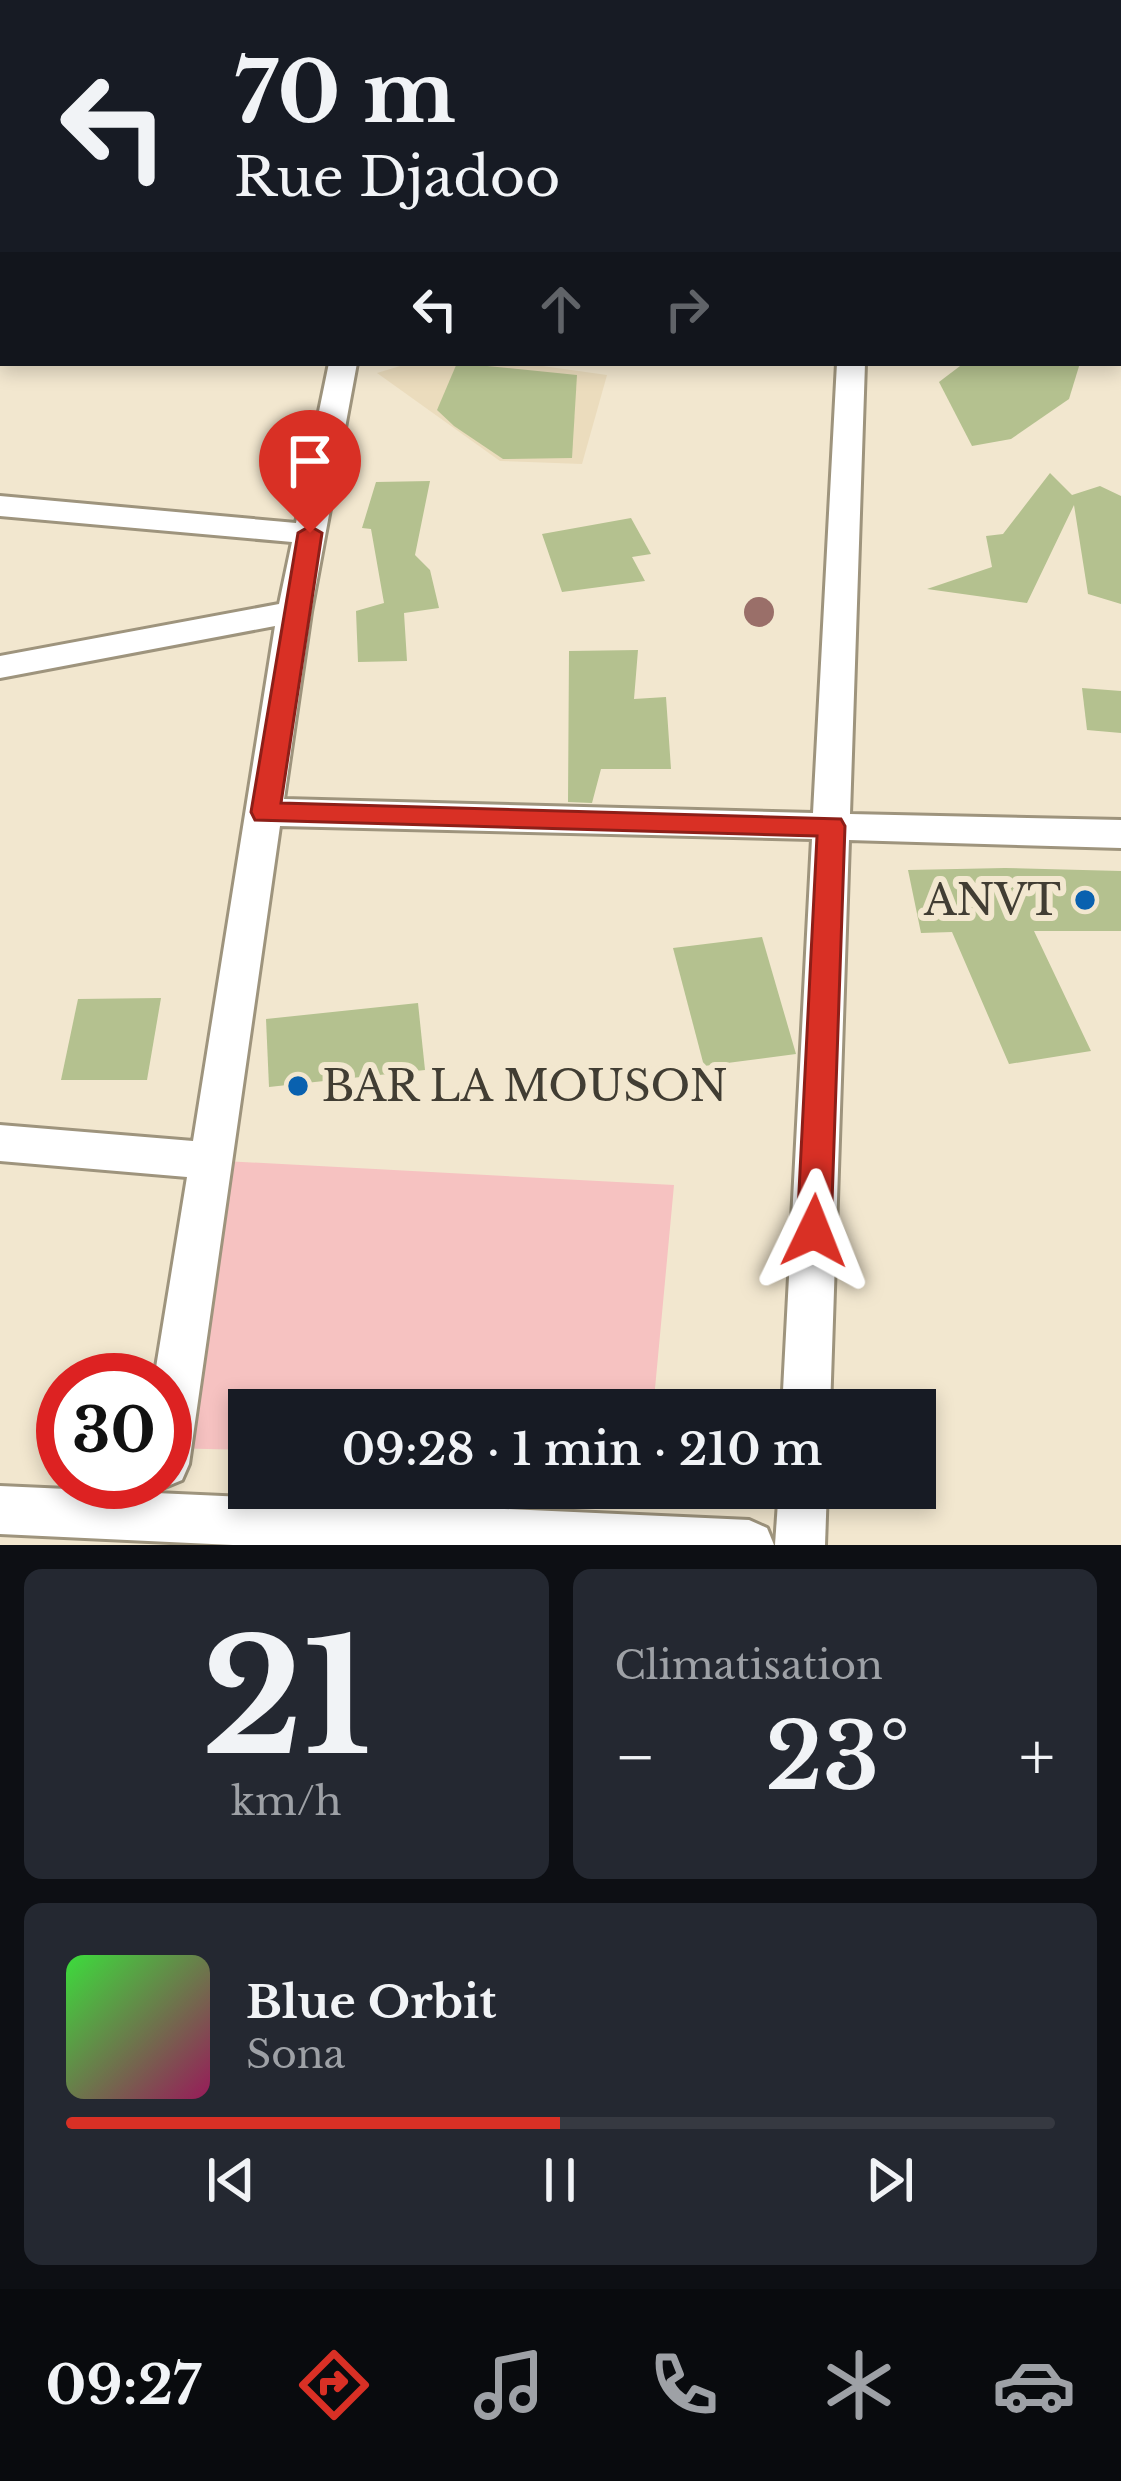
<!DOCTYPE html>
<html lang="fr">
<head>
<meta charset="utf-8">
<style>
  :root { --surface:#171b24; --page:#242831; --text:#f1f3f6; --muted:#9ea1a6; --line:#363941; --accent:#d93025 }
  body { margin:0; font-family:"Libre Baskerville",serif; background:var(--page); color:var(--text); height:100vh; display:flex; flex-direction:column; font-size:45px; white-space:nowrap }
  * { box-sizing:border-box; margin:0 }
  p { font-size:39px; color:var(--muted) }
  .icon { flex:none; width:66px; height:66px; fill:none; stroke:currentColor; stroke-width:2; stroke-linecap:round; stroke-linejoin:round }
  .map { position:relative; height:1545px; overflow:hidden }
  .sheet { display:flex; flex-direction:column; gap:24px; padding:24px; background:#0d0f14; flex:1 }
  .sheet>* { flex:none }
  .guide { position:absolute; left:0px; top:0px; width:1122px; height:366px; box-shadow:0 6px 18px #0003; background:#171b24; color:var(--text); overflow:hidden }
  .speed { position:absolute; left:36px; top:1353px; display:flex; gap:24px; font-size:60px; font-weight:700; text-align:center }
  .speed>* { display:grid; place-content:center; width:156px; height:156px; border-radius:50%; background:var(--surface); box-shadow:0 6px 18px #0003; line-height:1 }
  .speed .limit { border:18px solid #d22; background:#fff; color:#111 }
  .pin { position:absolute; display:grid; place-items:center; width:102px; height:102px; color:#fff; margin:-123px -51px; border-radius:50% 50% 50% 0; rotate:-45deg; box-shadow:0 0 12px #0007 }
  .pin .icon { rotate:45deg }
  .me { position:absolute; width:132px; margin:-66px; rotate:2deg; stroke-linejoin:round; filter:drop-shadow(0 0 9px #0008) }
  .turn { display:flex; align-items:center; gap:42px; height:252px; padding:0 36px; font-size:54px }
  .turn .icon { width:156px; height:156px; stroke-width:2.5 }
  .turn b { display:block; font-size:84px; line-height:102px }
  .lanes { display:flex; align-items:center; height:114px; padding:0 36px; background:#0003; justify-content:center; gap:60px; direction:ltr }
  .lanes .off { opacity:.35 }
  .big { font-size:90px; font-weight:600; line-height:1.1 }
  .sheet .tile { flex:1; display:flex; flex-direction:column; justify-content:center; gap:18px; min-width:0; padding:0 42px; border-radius:18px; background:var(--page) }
  .sheet .dial { align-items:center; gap:0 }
  .dial b { font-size:156px; line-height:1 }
  .song { display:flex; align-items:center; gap:36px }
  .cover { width:144px; height:144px; border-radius:18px; background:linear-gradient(135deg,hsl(120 70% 55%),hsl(330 70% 35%)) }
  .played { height:12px; border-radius:6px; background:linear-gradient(90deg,var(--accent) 50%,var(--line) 50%) }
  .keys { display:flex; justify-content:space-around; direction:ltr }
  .heat { display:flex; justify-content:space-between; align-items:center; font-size:66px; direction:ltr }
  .sheet .tiles { flex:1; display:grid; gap:24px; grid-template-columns:1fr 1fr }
  .tile:last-child { grid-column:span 2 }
  .trip { position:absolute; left:228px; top:1389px; width:708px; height:120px; border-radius:0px; background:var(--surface); box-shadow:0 6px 18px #0003; font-weight:600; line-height:120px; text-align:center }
  .menu { display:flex; height:192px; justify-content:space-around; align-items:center; background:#090b0e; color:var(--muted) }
  .menu .icon { width:84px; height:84px }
  .menu .current { color:var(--accent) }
  .menu b { font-size:54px; color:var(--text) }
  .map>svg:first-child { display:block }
  .built { fill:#ebdcbd }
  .green { fill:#f6c2c1 }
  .building { fill:#b4c18f }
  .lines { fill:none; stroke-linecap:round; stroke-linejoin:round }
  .street-casing { stroke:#9e947d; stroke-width:6 }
  .primary-casing { stroke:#9e947d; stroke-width:6 }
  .street { fill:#fff; fill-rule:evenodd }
  .primary { fill:#fff; fill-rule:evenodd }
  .tree { fill:#9a6f69 }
  .route { fill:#d93025; stroke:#8d1f18; stroke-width:3 }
  .poi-dot { fill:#0961af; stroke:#f2e7cf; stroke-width:4.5 }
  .labels { text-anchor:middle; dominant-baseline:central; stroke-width:12; stroke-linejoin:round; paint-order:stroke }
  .poi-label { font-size:42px; fill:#413d33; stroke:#f2e7cf; text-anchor:end }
</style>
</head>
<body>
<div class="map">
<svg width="1121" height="1545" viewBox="0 0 1121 1545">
  <rect width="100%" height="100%" fill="#f2e7cf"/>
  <path class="built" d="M410,363H521L607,375L582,464L500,461L377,373Z"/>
  <path class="green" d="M205,1160L674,1185L653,1410H249V1450L165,1448V1380H149Z"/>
  <g class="building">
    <path d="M457,363L577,375L572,458L503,459L454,426L437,410Z"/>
    <path d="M964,363H1080L1069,399L1011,439L972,446L939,382Z"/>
    <path d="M1050,473L1072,495L1100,486L1121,496V604L1088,594L1074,505L1027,603L927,589L992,567L986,536L1003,534Z"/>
    <path d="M430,481L415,555L430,570L439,608L404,613L407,661L358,662L356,611L384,603L371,529L362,528L376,482Z"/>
    <path d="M631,518L651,554L632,557L645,581L562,592L542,534Z"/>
    <path d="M638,650L634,699L666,697L671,769H601L592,803L568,802L569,651Z"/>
    <path d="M1082,688L1121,691V733L1087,730Z"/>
    <path d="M1005,868L1121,871V931H1034L1091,1051L1009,1064L952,932L921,933L908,870Z"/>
    <path d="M762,937L796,1054L704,1066L673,948Z"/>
    <path d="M161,998L147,1080H61L78,999Z"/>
    <path d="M418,1003L425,1070L269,1087L266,1019Z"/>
  </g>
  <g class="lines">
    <g class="street-casing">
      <g id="street">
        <path d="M597,0H668L670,3H599Z"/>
        <path d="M1050,0H1072L1074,3H1052Z"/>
        <rect x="1119" y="66" width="2" height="17"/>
        <rect x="0" y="263" width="3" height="16"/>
        <path d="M329,363H357L311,612L284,799L813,813L837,363H865L850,814L1121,820V848L849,840L830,1410H782L812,839L280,826L189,1464L182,1480L165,1487L152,1482H165V1380H154L187,1177L0,1161V1125L193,1141L275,626L0,678V656L279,604L292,542L0,516V496L296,523Z"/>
        <path d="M0,1486L749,1520L767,1528L774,1545H233L0,1534Z"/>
        <path d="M779,1488H827L825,1545H775Z"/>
      </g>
    </g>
    <g class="primary-casing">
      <g id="primary">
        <rect x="0" y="57" width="3" height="22"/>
        <rect x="1119" y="134" width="2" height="24"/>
      </g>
    </g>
    <use href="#street" class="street"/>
    <use href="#primary" class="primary"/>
  </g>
  <circle class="tree" cx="759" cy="612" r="15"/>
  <path class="route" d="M310,526L322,533L281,803L841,819L845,826L831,1231L826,1241L814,1245L802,1241L797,1231L817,836L255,820L251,812L298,533Z"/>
  <g class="poi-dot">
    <circle cx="1085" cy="900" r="12"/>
    <circle cx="298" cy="1086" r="12"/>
  </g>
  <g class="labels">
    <g class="poi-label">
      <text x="1061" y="900">ANVT</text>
      <text x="322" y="1086" text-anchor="start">BAR LA MOUSON</text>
    </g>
  </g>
</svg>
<div class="speed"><div class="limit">30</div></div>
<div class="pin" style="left:310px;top:533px;background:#d93025"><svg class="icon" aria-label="arrive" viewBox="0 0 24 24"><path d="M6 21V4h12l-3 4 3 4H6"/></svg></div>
<svg class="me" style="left:814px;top:1231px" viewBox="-20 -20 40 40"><path d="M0-17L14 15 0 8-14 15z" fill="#d93025" stroke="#fff" stroke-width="4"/></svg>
<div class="trip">09:28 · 1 min · 210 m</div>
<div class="guide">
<div class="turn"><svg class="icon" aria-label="left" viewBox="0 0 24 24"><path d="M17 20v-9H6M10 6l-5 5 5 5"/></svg><div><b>70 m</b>Rue Djadoo</div></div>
<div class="lanes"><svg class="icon" aria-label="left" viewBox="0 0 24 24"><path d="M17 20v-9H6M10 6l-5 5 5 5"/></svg><svg class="icon off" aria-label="ahead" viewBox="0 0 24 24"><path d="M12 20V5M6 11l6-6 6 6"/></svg><svg class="icon off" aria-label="right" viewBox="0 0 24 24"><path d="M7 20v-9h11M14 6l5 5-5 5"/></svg></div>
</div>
</div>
<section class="sheet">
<div class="tiles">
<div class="tile dial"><b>21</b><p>km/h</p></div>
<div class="tile"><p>Climatisation</p>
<div class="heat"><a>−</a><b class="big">23°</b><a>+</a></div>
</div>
<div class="tile">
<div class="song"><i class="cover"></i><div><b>Blue Orbit</b><p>Sona</p></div></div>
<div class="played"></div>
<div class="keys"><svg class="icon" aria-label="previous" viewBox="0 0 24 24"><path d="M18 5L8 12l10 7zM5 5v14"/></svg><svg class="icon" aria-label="pause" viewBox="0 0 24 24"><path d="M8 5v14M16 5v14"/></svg><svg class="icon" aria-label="next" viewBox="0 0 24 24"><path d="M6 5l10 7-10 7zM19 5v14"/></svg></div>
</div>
</div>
</section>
<nav class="menu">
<b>09:27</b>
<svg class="icon current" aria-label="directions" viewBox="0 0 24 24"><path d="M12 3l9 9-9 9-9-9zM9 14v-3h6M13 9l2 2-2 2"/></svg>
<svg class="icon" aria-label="music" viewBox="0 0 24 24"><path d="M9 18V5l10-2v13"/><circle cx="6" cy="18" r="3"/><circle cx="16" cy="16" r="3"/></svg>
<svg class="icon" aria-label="phone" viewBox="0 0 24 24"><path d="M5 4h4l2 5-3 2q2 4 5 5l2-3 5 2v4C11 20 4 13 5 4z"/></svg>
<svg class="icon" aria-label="climate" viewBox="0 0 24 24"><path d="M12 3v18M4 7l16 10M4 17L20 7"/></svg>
<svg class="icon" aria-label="car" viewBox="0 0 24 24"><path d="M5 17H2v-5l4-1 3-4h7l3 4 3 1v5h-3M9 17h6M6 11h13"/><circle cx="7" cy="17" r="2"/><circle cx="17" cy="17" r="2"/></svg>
</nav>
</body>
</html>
